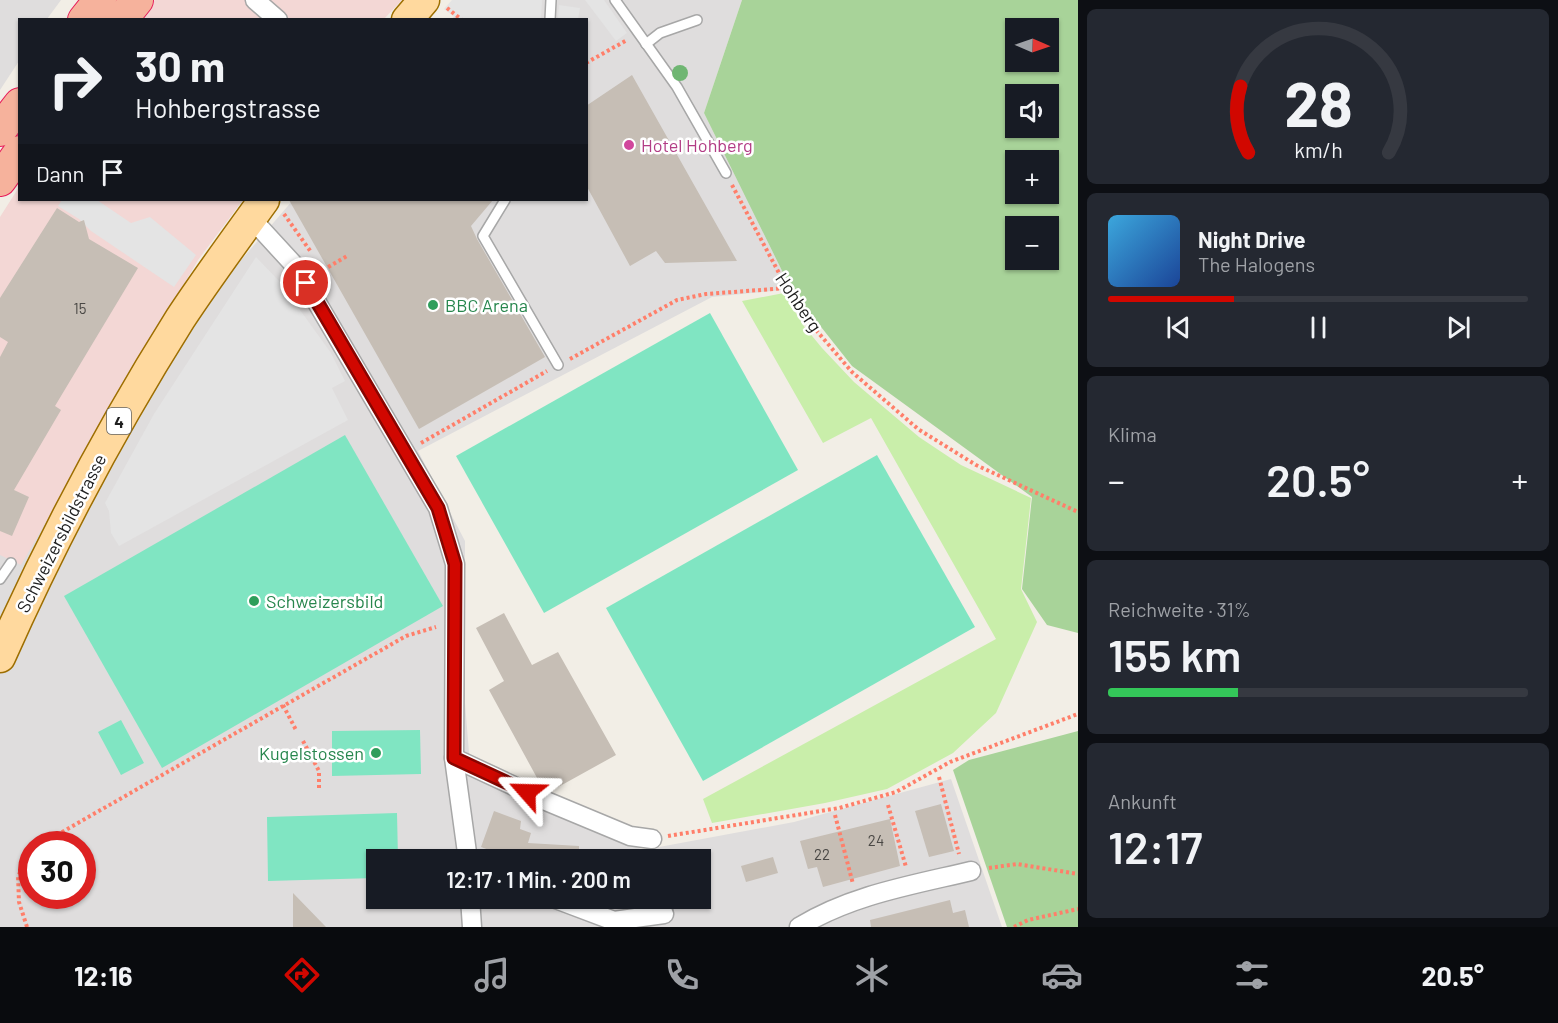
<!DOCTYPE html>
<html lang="de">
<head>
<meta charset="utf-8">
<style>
  :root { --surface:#171b24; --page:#242831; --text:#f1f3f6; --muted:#9ea1a6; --line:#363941; --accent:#d10700 }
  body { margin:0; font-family:Barlow,sans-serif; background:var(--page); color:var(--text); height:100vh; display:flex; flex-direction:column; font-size:22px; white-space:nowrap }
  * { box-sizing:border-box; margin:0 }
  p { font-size:20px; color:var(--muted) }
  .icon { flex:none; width:33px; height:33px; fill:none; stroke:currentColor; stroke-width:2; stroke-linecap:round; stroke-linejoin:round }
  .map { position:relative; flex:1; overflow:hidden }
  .details { display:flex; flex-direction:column; gap:9px; padding:9px; background:#0d0f14; width:480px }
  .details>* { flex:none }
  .hud { position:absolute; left:18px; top:18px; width:570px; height:183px; border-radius:0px; box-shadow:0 2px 4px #0004; background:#171b24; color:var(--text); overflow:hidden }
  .needle { width:39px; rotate:92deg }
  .fabs { position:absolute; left:1005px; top:18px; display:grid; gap:12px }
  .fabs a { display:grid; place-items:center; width:54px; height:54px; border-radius:0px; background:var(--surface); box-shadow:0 2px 4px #0004; font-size:30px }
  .speed { position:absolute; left:18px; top:831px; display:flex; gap:12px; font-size:30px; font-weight:700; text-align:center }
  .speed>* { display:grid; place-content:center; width:78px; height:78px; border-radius:50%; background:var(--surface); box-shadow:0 2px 4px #0004; line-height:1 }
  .speed .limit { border:9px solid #d22; background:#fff; color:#111 }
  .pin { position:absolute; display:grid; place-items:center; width:51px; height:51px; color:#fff; margin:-26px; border:3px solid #fff; border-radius:50%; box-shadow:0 2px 6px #0007 }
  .me { position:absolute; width:66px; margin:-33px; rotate:295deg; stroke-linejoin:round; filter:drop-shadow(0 0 4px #0008) }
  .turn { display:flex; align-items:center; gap:21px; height:126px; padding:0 18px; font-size:27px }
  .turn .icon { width:78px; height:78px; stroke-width:2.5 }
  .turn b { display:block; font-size:42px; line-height:51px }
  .then { display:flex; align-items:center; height:57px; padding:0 18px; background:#0003; gap:12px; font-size:22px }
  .big { font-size:45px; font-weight:600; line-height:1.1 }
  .details .widget { flex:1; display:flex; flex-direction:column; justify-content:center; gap:9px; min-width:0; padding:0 21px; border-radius:9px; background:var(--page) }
  .details .dial { align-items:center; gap:0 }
  .dial svg { height:156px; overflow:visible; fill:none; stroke:var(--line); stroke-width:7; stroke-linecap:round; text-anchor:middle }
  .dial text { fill:var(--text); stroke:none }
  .song { display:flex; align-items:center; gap:18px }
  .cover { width:72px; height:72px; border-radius:9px; background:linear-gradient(135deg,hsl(200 70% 55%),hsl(220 70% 35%)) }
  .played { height:6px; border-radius:3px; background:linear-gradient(90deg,var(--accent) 30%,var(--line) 30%) }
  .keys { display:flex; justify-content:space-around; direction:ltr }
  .heat { display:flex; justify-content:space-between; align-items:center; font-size:33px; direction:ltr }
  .charge { height:9px; border-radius:4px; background:linear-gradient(90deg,#34c759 31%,var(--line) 0) }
  .trip { position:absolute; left:366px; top:849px; width:345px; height:60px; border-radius:0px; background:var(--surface); box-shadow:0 2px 4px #0004; font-weight:600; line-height:60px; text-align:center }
  .menu { display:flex; height:96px; justify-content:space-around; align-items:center; background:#090b0e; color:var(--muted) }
  .menu .icon { width:42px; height:42px }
  .menu .selected { color:var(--accent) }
  .menu b { font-size:27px; color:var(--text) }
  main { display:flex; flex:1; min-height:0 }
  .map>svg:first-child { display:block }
  .residential { fill:#dfdddd; fill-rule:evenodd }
  .commercial { fill:#f3d7d5 }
  .grass { fill:#c9eeaa }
  .forest { fill:#a8d399; fill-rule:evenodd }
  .pitch { fill:#80e5c2 }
  .parking { fill:#e4e4e4 }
  .building { fill:#c6beb5 }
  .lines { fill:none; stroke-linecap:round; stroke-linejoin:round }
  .service-casing { stroke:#a7a7a7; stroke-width:12 }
  .minor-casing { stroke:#a7a7a7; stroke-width:21 }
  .primary-casing { stroke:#9d6e00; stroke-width:33 }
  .trunk-casing { stroke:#e71c5a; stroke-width:34 }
  .path { stroke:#ff7f6a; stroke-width:4; stroke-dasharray:3 3; stroke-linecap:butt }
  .service { stroke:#fff; stroke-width:9 }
  .minor { stroke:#fff; stroke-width:18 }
  .primary { stroke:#ffd99e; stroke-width:30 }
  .trunk { stroke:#f6b29c; stroke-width:32 }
  .tree { fill:#6fb672 }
  .route-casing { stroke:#880500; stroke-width:15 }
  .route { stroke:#d10700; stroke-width:10 }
  .hotel-dot { fill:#d1479c; stroke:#fff; stroke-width:2 }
  .leisure-dot { fill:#2e9e5b; stroke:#fff; stroke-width:2 }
  .labels { text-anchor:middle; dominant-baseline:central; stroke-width:5; stroke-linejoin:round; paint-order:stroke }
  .number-label { font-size:15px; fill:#4a4845 }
  .shield { fill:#fff; stroke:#636363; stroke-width:1.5 }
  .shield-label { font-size:16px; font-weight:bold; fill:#202020 }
  .hotel-label { font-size:18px; fill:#b23c85; stroke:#fff; text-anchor:start }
  .street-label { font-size:18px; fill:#202020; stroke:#fff }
  .leisure-label { font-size:18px; fill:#27864d; stroke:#fff; text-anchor:start }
</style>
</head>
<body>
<main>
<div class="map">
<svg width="1078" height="927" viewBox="0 0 1078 927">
  <rect width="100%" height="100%" fill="#f2eee6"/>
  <g class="residential">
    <path d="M0,0H61L47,19L20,20L19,61L0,90Z"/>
    <path d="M469,0H742L704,113L791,289L712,297L418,451L465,541V703L470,765L643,850L794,822L951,779L1002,927H0V322L122,398L293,200H586V20L452,19ZM32,844H82V896H32ZM376,860H700V898H376Z"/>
  </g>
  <g class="commercial">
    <path d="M155,0H402L384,19L137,20Z"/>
    <path d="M19,187L20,200H243L198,260L21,565L0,555V217Z"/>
  </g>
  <path class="grass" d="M784,293L803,325L822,348L854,382L919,437L961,465L1031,498L1021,589L1037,622L996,713L953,753L887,789L825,803L712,823L703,799L996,639L871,418L823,443L742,301Z"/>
  <g class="forest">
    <path d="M742,0H1078V633L1047,625L1022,589L1032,497L852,366L791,289L704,113ZM1016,28H1048V62H1016ZM1016,94H1048V128H1016ZM1016,160H1048V194H1016ZM1016,226H1048V260H1016Z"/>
    <path d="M1078,731V927H1007L953,770L969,760Z"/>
  </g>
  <g class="pitch">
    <path d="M710,313L798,470L544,613L456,456Z"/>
    <path d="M345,435L443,606L162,768L64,596Z"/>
    <path d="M877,455L975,627L703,781L606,608Z"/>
    <path d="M121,720L144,763L121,775L98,732Z"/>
    <path d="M420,730L421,774L332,776V731Z"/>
    <path d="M397,813L398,859L376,860V878L268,881L267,817Z"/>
  </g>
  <g class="parking">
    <path d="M452,0H542L541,19H457L444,9Z"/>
    <path d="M585,0H604L627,33L616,41Z"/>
    <path d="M559,5L580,8L578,19H558Z"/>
    <path d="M62,200H97L131,223L150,217L196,255L174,287L91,231L79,219L58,206Z"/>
    <path d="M256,257L279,281L331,353L345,381L332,388L348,420L119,546L111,533L109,511L105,503L154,414Z"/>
  </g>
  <g class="building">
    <path d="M632,75L737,261L665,263L656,251L630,266L586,185V106Z"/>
    <path d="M289,200H493L471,226L477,239L545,357L419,429Z"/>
    <path d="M57,208L79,222L84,220L89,239L138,268L55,406L61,410L14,490L29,497L12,536L0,531V357L8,342L0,337V298Z"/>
    <path d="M504,613L532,665L558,652L616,755L551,791L542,787L489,690L504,681L476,628Z"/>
    <path d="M941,804L954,851L929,857L915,811Z"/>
    <path d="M494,811L521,821L520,829L531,833L528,843L579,846V860H516L481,847Z"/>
    <path d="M890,819L900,866L823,887L817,867L808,869L800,841Z"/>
    <path d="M773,857L778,873L746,882L741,866Z"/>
    <path d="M293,893L326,927H293Z"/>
    <path d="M950,900L953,913L965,910L969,927H871L870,920Z"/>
  </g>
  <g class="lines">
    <g class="service-casing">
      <g id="service">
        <path d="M615,0L677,87L726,173"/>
        <path d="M550,20L551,0"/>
        <path d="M646,44L660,33L697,20"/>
        <path d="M505,200L483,236L558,365"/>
        <path d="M0,579L11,563"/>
      </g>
    </g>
    <g class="minor-casing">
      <g id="minor">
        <path d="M255,0L278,20"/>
        <path d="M251,218L296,267L438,508L455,564L454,758L468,860"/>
        <path d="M454,758L546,801L630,836L652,839"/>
        <path d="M470,898L472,927"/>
        <path d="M553,898L614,921L664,914"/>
        <path d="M799,927C851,895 912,885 971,871"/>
      </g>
    </g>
    <g class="primary-casing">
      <g id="primary">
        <path d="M407,20L424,0"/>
        <path d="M0,657C52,540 112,427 180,319C207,278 236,239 264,200"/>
      </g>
    </g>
    <g class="trunk-casing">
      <g id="trunk">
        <path d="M84,20L100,0"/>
        <path d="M121,20L137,0"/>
        <path d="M0,130L20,104"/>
        <path d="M0,180L20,152"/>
      </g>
    </g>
    <g class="path">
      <path d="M447,8L462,20"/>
      <path d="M586,63L627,40"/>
      <path d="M732,185L787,288L810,323L852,372L918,429L976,465L1078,512"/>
      <path d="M284,214L311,252"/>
      <path d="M318,263L327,277"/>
      <path d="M323,270L347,256"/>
      <path d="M570,359L677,300L706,294L787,288"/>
      <path d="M421,443L547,371"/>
      <path d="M283,705L296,730"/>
      <path d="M303,741L319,771V791"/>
      <path d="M939,777L959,854"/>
      <path d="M888,805L906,867"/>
      <path d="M835,815L853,884"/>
      <path d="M668,836L839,808L896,792L950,762L1078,714"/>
      <path d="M41,844L406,636L436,627"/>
      <path d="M989,868L1017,864L1078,874"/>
      <path d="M27,927L19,902L18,876L32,852"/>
      <path d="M1014,927L1028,920L1078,909"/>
    </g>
    <use href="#service" class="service"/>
    <use href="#minor" class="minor"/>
    <use href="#primary" class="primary"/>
    <use href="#trunk" class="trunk"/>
  </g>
  <circle class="tree" cx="680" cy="73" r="8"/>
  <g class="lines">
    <g class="route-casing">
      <path id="route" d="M306,283L438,508L455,564L454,758L527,792"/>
    </g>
    <use href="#route" class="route"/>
  </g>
  <circle class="hotel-dot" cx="629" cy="145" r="6"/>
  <g class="leisure-dot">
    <circle cx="433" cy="305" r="6"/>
    <circle cx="254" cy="601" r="6"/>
    <circle cx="376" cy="753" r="6"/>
  </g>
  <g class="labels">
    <g class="number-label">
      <text x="80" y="308">15</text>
      <text x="876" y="840">24</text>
      <text x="822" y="854">22</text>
    </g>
    <rect class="shield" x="107" y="408" width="24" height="26" rx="4.5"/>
    <g class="shield-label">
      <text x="119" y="421">4</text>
    </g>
    <g class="hotel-label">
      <text x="641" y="145">Hotel Hohberg</text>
    </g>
    <g class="street-label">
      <text transform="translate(799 302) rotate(56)">Hohberg</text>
      <text transform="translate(61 533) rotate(-63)">Schweizersbildstrasse</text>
    </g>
    <g class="leisure-label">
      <text x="445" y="305">BBC Arena</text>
      <text x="266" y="601">Schweizersbild</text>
      <text x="364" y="753" text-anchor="end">Kugelstossen</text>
    </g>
  </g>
</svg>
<div class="fabs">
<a><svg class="needle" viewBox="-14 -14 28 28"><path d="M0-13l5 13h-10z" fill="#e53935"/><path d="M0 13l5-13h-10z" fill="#9ea1a6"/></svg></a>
<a><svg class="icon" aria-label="sound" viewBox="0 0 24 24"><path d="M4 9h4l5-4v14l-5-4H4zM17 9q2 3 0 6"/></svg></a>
<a>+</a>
<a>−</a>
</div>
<div class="speed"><div class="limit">30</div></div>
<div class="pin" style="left:306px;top:283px;background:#d93025"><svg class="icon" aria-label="arrive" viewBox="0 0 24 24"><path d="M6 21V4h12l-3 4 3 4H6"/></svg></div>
<svg class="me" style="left:527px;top:792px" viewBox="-20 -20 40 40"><path d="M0-17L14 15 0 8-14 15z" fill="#d10700" stroke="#fff" stroke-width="4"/></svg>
<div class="trip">12:17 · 1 Min. · 200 m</div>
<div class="hud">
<div class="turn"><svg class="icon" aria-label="right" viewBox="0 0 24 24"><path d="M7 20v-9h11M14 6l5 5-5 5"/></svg><div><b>30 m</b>Hohbergstrasse</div></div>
<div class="then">Dann<svg class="icon" aria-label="arrive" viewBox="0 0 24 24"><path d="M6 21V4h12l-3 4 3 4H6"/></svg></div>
</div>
</div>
<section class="details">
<div class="widget dial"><svg viewBox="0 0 100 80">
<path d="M14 69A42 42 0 1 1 86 69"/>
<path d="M14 69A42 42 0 0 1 10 35" stroke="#d10700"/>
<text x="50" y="56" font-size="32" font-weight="700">28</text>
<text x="50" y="72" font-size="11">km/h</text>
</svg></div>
<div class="widget">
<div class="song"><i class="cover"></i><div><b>Night Drive</b><p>The Halogens</p></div></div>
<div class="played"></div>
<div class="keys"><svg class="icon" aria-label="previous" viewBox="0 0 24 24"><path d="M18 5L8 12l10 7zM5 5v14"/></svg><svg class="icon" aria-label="pause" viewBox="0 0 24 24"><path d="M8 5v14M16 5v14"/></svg><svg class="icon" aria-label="next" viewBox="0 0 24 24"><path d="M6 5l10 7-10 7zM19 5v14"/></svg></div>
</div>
<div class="widget"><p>Klima</p>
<div class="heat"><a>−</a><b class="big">20.5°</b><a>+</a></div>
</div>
<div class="widget"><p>Reichweite · 31%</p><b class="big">155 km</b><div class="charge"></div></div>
<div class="widget"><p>Ankunft</p><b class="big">12:17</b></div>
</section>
</main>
<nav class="menu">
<b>12:16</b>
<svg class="icon selected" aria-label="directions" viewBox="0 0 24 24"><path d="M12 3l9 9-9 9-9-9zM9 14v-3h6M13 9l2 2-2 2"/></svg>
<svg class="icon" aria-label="music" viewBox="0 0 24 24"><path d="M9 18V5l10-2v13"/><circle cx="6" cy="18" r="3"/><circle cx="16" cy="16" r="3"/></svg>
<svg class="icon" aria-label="phone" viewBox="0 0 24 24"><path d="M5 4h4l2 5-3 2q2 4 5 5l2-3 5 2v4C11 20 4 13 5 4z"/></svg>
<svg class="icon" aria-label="climate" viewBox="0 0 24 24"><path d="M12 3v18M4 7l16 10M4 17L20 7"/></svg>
<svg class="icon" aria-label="car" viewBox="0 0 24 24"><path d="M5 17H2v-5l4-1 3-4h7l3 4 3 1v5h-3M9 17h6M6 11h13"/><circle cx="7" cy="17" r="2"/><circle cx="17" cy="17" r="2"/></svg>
<svg class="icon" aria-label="filters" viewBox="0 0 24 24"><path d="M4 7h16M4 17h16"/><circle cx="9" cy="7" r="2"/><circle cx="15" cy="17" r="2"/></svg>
<b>20.5°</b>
</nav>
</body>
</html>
